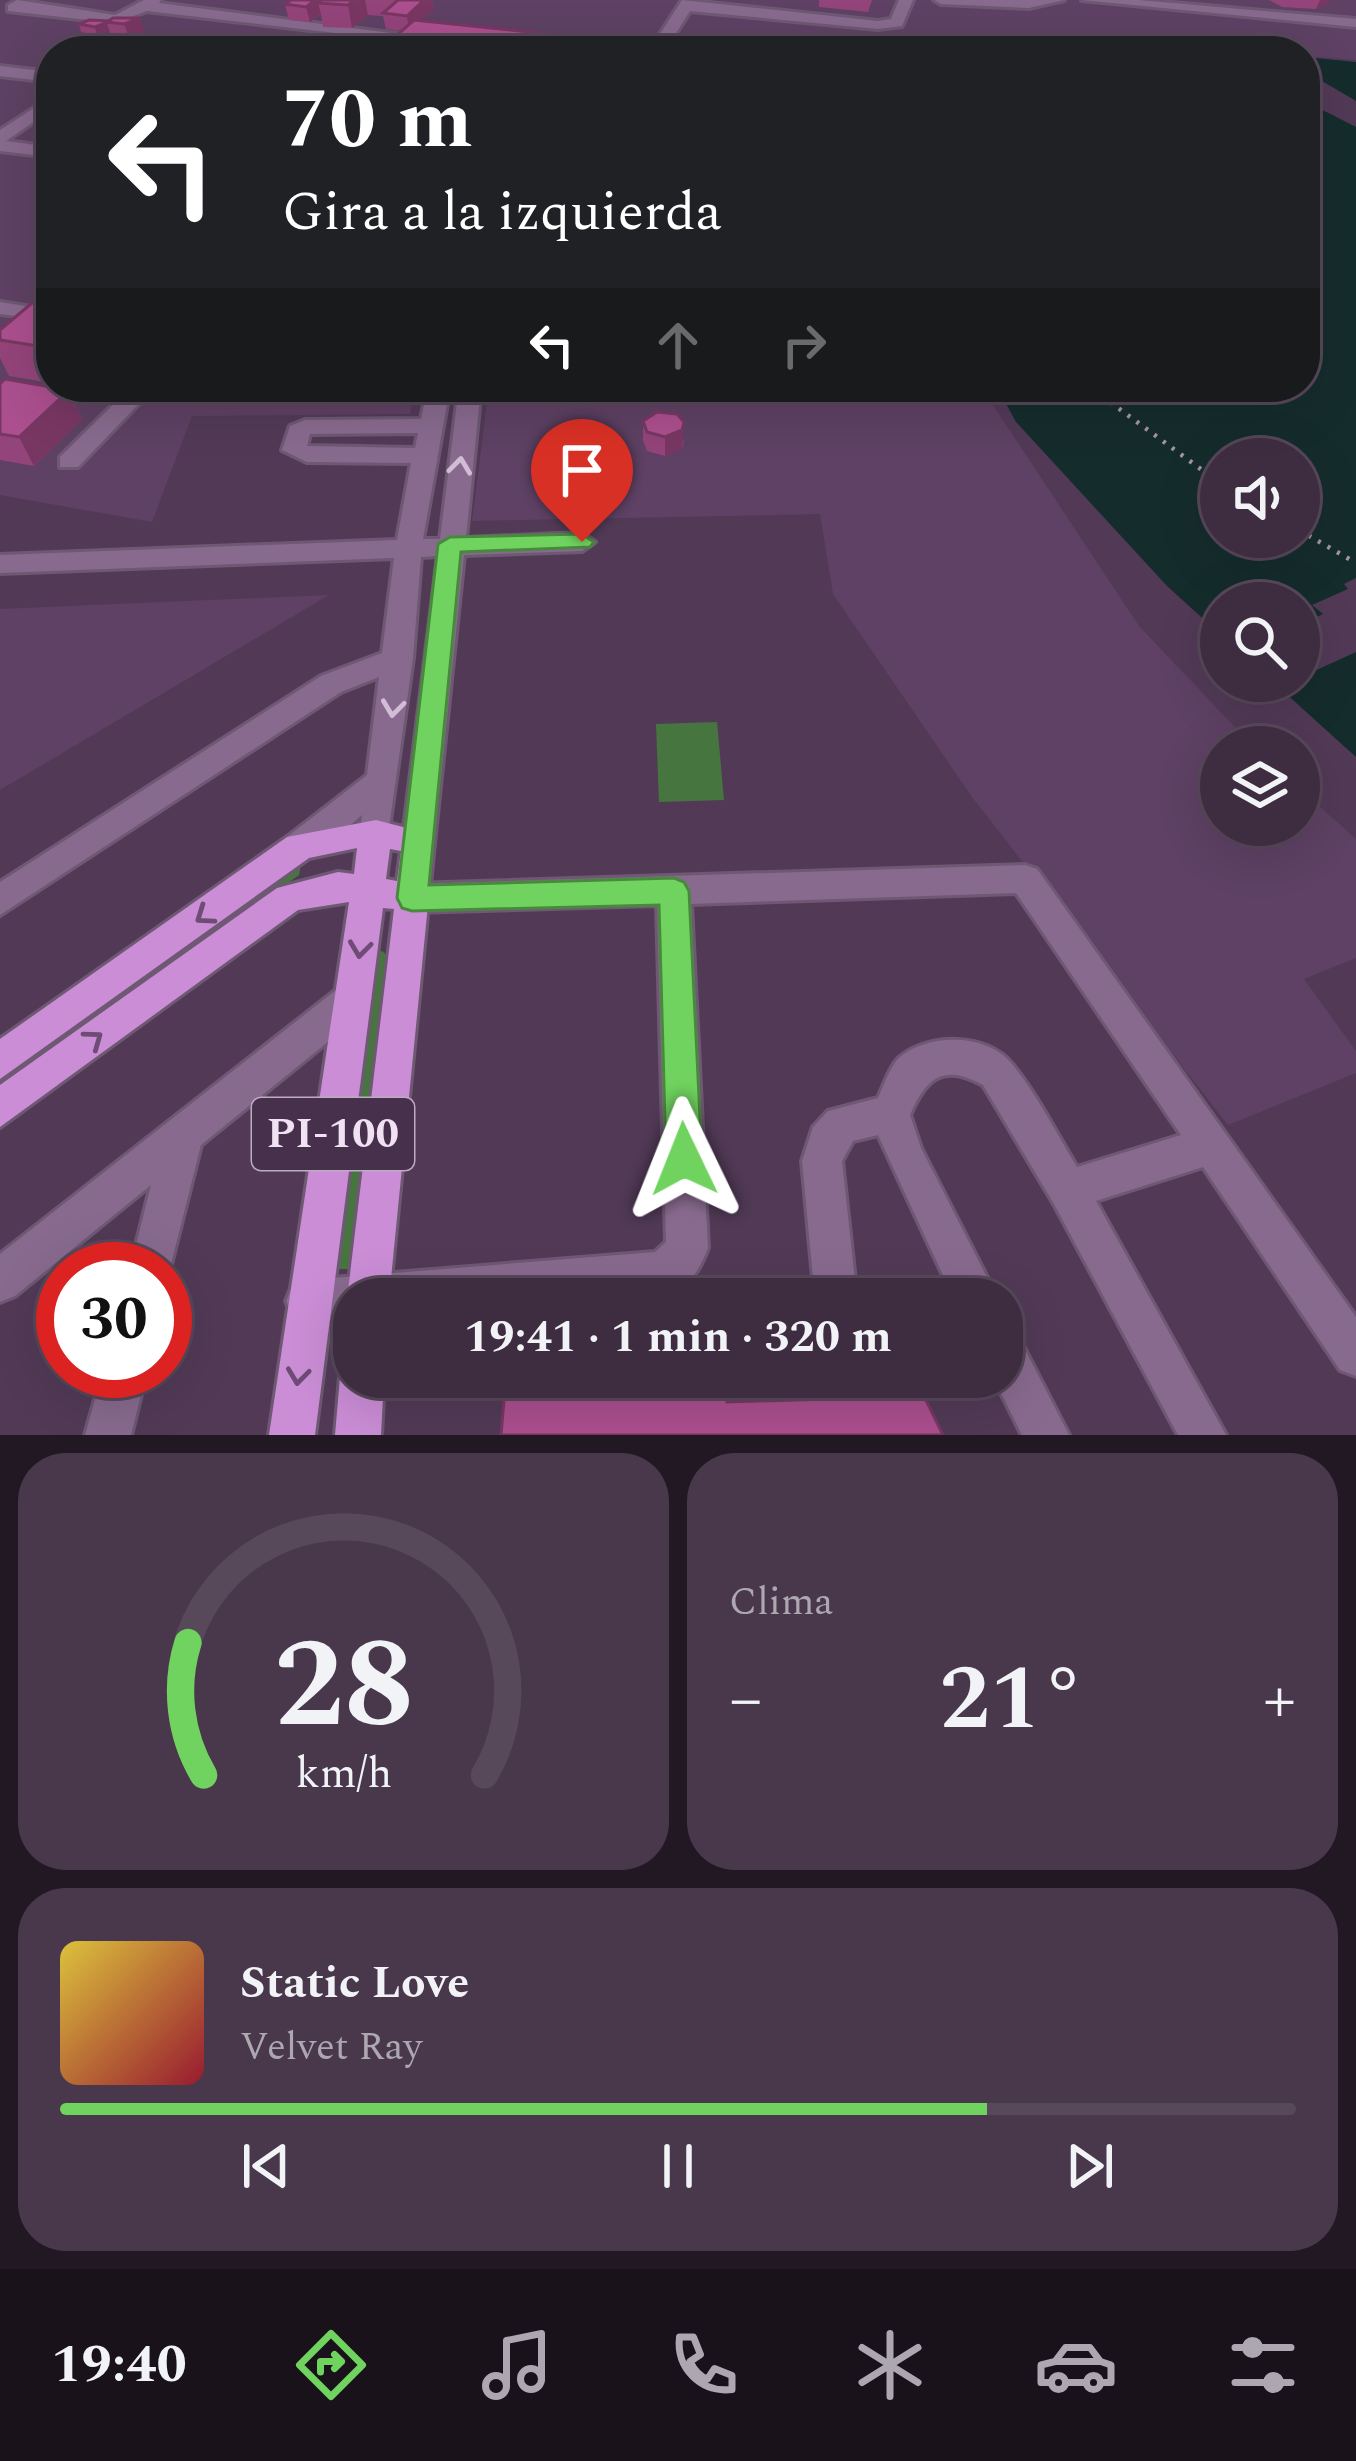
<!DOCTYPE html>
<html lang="es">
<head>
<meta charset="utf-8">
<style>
  :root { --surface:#3e2c41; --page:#49384c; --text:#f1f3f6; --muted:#ada7b1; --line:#57485a; --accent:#70d35f }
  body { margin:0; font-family:Spectral,serif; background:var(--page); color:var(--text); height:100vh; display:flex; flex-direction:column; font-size:45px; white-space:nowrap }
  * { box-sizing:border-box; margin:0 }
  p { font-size:39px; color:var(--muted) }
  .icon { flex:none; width:66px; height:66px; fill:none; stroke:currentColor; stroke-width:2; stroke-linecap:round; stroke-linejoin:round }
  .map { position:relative; height:1435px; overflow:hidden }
  .panel { display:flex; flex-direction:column; gap:18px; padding:18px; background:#221824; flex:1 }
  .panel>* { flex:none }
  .top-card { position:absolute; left:36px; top:36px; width:1284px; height:366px; border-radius:48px; box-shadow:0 12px 48px #0002,0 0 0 3px var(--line); background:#202124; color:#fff; overflow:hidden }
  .fabs { position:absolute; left:1200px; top:438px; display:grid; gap:24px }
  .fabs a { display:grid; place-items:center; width:120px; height:120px; border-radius:50%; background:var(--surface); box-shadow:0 12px 48px #0002,0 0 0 3px var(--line); font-size:60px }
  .speed { position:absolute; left:36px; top:1242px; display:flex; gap:24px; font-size:60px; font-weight:700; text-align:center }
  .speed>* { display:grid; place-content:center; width:156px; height:156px; border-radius:50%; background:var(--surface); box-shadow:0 12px 48px #0002,0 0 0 3px var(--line); line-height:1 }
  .speed .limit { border:18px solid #d22; background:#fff; color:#111 }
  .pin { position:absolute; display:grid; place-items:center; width:102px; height:102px; color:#fff; margin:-123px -51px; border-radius:50% 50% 50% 0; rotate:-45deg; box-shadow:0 0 12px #0007 }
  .pin .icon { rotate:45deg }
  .me { position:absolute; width:132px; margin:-66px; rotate:358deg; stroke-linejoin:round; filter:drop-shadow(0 0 9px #0008) }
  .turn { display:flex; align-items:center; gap:42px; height:252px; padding:0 48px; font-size:54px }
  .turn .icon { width:156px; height:156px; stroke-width:2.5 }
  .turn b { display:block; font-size:84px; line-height:102px }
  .lanes { display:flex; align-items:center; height:114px; padding:0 48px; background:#0003; justify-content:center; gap:60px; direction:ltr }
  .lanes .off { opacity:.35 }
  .big { font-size:90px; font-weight:700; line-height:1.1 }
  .panel .tile { flex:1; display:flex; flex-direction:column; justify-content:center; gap:18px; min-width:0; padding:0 42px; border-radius:48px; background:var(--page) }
  .panel .dial { align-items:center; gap:0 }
  .dial svg { height:312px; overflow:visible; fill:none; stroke:var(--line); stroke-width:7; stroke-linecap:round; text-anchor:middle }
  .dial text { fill:var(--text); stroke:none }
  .song { display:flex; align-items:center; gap:36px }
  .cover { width:144px; height:144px; border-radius:18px; background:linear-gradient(135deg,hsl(50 70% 55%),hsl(350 70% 35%)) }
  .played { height:12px; border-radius:6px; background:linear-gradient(90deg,var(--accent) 75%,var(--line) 75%) }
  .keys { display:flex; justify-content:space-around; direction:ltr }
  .heat { display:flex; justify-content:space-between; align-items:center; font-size:66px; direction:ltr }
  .panel .tiles { flex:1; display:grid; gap:18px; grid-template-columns:1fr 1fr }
  .tile:last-child { grid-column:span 2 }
  .trip { position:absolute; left:333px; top:1278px; width:690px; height:120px; border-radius:48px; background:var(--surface); box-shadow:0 12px 48px #0002,0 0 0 3px var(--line); font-weight:700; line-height:120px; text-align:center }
  .dock { display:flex; height:192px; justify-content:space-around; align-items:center; background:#19121a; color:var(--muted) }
  .dock .icon { width:84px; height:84px }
  .dock .selected { color:var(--accent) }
  .dock b { font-size:54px; color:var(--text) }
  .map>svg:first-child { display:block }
  .built { fill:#5e4164 }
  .green { fill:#46753f }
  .water { fill:#152c2d; fill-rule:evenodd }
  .pier { fill:#523a57 }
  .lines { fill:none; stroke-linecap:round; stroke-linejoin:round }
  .minor-casing { stroke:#6e5873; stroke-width:6 }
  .major-casing { stroke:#6e5873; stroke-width:6 }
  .path { stroke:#a693aa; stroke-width:4.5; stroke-dasharray:3 8; stroke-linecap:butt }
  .minor { fill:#886a8e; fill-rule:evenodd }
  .major { fill:#ca8dd6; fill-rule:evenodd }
  .wall { fill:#93447a }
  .shaded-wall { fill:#783763 }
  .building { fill:#ab4f8e; stroke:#783763; stroke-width:3 }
  .oneway { stroke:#d1bdd5 }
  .oneway2 { stroke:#6e4c75 }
  .route { fill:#70d35f; stroke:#49893e; stroke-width:3 }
  .labels { text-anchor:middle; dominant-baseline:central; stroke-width:12; stroke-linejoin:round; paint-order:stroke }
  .shield { fill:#47304c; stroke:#bdacc1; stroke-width:3 }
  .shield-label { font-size:42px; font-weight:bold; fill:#f0e1f3 }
</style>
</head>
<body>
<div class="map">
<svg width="1356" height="1435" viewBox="0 0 1356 1435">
  <rect width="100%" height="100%" fill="#523a57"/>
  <g class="built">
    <path d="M0,0H1356V60L1305,56V51L1053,48L51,51V387H416L410,414L192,416L152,522L0,495Z"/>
    <path d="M489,387H981L1139,626L1254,747H1221V825H1299V788L1356,839V958L1304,979L1356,1051V1073L1228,1125L972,797L833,594L820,514L472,521Z"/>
    <path d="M329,595L0,790V609Z"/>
  </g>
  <g class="green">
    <path d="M717,722L724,800L659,802L656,724Z"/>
    <path d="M301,864L299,875L0,1090V1077L285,868Z"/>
    <path d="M382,951L389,957L355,1262L348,1269H336L372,954Z"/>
  </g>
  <path class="water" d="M1305,57L1356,62V757L1272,681H1299V603H1221V635L1167,586L1016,422L997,387H1305ZM1221,459H1299V537H1221Z"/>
  <g class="pier">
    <path d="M1305,71L1356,101V127L1305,101L1309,99L1305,95Z"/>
    <path d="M1356,578V652L1299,678V625L1323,614L1312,605L1348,589L1344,584Z"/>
  </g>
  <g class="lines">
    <g class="minor-casing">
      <g id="minor">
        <path d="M17,0L115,15L144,0H161L159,3L445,40L437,45L147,11L115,23L8,11V5Z"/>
        <path d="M682,0L878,21L891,19L899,0H913L902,26L878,29L690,11L665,51H649Z"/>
        <path d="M934,0H1064L1029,8L941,4Z"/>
        <path d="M1082,0H1139L1356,19V27Z"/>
        <path d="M0,66L51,72V82L0,76Z"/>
        <path d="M51,97V110L6,141L51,147V157L0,151V130Z"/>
        <path d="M0,302L51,310V320L0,314Z"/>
        <path d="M131,387H155L78,467H60V457Z"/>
        <path d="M428,387H450L423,539H440L459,387H481L466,538L582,533L595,542L582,551L464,555L434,844L430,854L418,857L406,854L402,844L438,556L421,557L413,658L387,842L376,846L365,842L360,833L362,815C342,831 314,866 287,857L283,847L287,837L367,775L379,677L341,692L0,915V882L321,676L382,653L394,558L0,573V555L397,540L411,463L307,462L282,450L290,426L305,420L421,419ZM418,433L415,448L307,446L310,434Z"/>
        <path d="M1025,865L1037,869L1356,1317V1376L1340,1370L1203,1167L1096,1201L1226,1435H1178L1054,1204L983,1085C943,1063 926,1078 910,1115L921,1148L998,1299H954L878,1135L853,1141L842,1161L857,1299H815L802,1161L813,1127L828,1111L878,1098C884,1085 890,1066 900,1057C929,1033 987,1033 1012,1064C1037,1094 1056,1133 1077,1167L1181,1135L1016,893L691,904L708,1248C704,1258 698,1273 689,1280C645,1314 418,1299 354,1299V1319L307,1322L292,1316L286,1301L292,1286L307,1280L655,1252L666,1242L657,905L413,912L401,908L396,898L401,888L413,884Z"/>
        <path d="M354,982L367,986L372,998L367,1010L201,1145L166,1284L165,1269H130L151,1185L15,1296L0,1302V1254L341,986Z"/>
        <path d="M1002,1327L1017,1334L1069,1435H1022L993,1377H1002Z"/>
        <path d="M103,1371H147L131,1435H85Z"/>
      </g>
    </g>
    <g class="major-casing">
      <g id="major">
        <path d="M376,820L430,834L434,844L389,1299H354V1315L347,1299L394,909L383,908L315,1435H269L349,902L298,910L0,1127V1085L277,888L338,872L354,874L357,848L309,858L0,1079V1039L287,837ZM390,849L401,851L397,881L386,879Z"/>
        <path d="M354,1358V1377H384L381,1435H335L340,1377L346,1361Z"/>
      </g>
    </g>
    <g class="path">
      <path d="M1110,402L1221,484"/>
      <path d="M1299,530L1356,563"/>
    </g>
    <use href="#minor" class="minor"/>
    <use href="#major" class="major"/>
  </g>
  <g class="wall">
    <path d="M291,0H432L434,9L421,20L551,51H392L390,41L402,31L386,29L383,16L368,15L352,28L323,27L321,14L310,22L289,20L285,4Z"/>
    <path d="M819,0H872L868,12L819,7Z"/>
    <path d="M1269,0H1332L1316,9L1282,7Z"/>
    <path d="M113,18L145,34L130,40L112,38L109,30L97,35L81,32L79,24L109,21Z"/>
    <path d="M51,287V383L9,376L0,358V330Z"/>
    <path d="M0,384L69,390L82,419L34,466L0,460Z"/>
    <path d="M74,387H114L108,393Z"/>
    <path d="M643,421L684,441L682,449L665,456L647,451L643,440Z"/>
  </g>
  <g class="shaded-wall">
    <path d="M315,0H326L318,3L321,14L310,22L306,7Z"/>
    <path d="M354,0H365L368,15L352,28L348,5Z"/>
    <path d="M424,0H432L434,9L409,31L407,16Z"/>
    <path d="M1320,0H1332L1316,9Z"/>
    <path d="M140,18L145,34L130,40L124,24Z"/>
    <path d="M107,23L109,30L97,35L95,27Z"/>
    <path d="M549,34L551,51H534Z"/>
    <path d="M69,390L82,419L34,466L19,437Z"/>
    <path d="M684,422L682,449L665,456V437Z"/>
  </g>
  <g class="building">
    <path d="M291,0H315L306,7L285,4Z"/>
    <path d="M322,0H354L348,5L318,3Z"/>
    <path d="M398,0H424L407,16L383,13Z"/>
    <path d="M113,18H140L124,24L107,22Z"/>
    <path d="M89,20L111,21L95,27L79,24Z"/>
    <path d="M414,20L549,34L534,51H483L390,41Z"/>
    <path d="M51,287V348L0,340V330Z"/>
    <path d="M5,379L51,387L69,390L19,437L0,434V384Z"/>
    <path d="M657,412L677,414L684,422L682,430L665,437L647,432L643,421Z"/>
    <path d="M720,1277L721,1299H513L514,1280Z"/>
    <path d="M506,1377H726L727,1402L924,1396L943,1435H501Z"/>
  </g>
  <defs><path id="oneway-chevron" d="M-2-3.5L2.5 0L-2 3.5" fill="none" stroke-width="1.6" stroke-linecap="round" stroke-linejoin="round" transform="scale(3)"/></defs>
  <g class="oneway">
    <use href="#oneway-chevron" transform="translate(460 466) rotate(-83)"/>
    <use href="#oneway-chevron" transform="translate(393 708) rotate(97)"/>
  </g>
  <g class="oneway2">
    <use href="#oneway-chevron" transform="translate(204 916) rotate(145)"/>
    <use href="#oneway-chevron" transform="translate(360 949) rotate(97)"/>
    <use href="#oneway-chevron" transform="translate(94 1039) rotate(-36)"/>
    <use href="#oneway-chevron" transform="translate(298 1376) rotate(97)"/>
  </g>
  <path class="route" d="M582,534L594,542L590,547L461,552L429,885L674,878L684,882L689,891L702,1159L696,1172L684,1177L671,1172L666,1159L659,905L412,911L402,908L397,898L438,544L450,537Z"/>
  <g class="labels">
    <rect class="shield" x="252" y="1098" width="162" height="72" rx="9"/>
    <g class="shield-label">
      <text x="333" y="1134">PI-100</text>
    </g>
  </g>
</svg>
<div class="fabs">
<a><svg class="icon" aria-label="sound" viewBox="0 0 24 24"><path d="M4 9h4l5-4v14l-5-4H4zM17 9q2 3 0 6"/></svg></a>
<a><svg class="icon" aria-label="search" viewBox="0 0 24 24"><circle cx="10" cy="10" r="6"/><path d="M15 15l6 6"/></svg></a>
<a><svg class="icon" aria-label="layers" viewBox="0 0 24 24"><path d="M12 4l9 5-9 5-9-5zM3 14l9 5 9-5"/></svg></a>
</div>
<div class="speed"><div class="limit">30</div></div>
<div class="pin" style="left:582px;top:542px;background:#d93025"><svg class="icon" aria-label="arrive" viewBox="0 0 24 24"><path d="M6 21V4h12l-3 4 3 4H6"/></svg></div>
<svg class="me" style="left:684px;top:1159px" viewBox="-20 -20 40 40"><path d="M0-17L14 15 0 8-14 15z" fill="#70d35f" stroke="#fff" stroke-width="4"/></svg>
<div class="trip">19:41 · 1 min · 320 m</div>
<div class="top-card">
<div class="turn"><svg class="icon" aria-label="left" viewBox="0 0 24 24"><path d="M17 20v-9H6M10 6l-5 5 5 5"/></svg><div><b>70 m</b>Gira a la izquierda</div></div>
<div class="lanes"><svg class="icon" aria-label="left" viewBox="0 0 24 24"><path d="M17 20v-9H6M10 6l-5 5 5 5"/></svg><svg class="icon off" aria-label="ahead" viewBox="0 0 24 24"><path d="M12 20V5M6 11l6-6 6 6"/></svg><svg class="icon off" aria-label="right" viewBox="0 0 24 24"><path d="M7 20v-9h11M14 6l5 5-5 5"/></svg></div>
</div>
</div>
<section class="panel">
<div class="tiles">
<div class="tile dial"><svg viewBox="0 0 100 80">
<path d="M14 69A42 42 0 1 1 86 69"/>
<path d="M14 69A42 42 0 0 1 10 35" stroke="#70d35f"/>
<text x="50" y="56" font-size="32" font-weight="700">28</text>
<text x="50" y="72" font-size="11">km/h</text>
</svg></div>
<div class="tile"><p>Clima</p>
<div class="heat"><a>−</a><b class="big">21°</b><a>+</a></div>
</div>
<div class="tile">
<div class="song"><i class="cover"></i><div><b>Static Love</b><p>Velvet Ray</p></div></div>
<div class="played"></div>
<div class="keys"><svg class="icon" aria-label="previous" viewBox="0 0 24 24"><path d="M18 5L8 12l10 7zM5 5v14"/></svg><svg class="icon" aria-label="pause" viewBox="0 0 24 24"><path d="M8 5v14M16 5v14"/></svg><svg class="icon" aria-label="next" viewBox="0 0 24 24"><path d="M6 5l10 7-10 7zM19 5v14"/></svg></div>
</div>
</div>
</section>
<nav class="dock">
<b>19:40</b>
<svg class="icon selected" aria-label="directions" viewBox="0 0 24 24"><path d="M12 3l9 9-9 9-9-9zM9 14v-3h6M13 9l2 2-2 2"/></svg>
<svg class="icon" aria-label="music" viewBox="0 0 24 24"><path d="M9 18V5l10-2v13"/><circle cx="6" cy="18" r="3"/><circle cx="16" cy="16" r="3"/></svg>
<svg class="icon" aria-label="phone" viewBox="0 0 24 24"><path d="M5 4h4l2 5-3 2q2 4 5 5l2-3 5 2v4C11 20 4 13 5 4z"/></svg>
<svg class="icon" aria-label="climate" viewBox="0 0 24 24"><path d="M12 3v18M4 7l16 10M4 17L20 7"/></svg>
<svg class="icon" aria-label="car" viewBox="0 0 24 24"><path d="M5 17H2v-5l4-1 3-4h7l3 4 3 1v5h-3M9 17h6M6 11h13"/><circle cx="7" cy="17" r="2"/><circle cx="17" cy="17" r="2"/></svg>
<svg class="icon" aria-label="filters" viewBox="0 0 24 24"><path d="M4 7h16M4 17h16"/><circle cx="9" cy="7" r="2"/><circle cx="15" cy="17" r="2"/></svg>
</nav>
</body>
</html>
